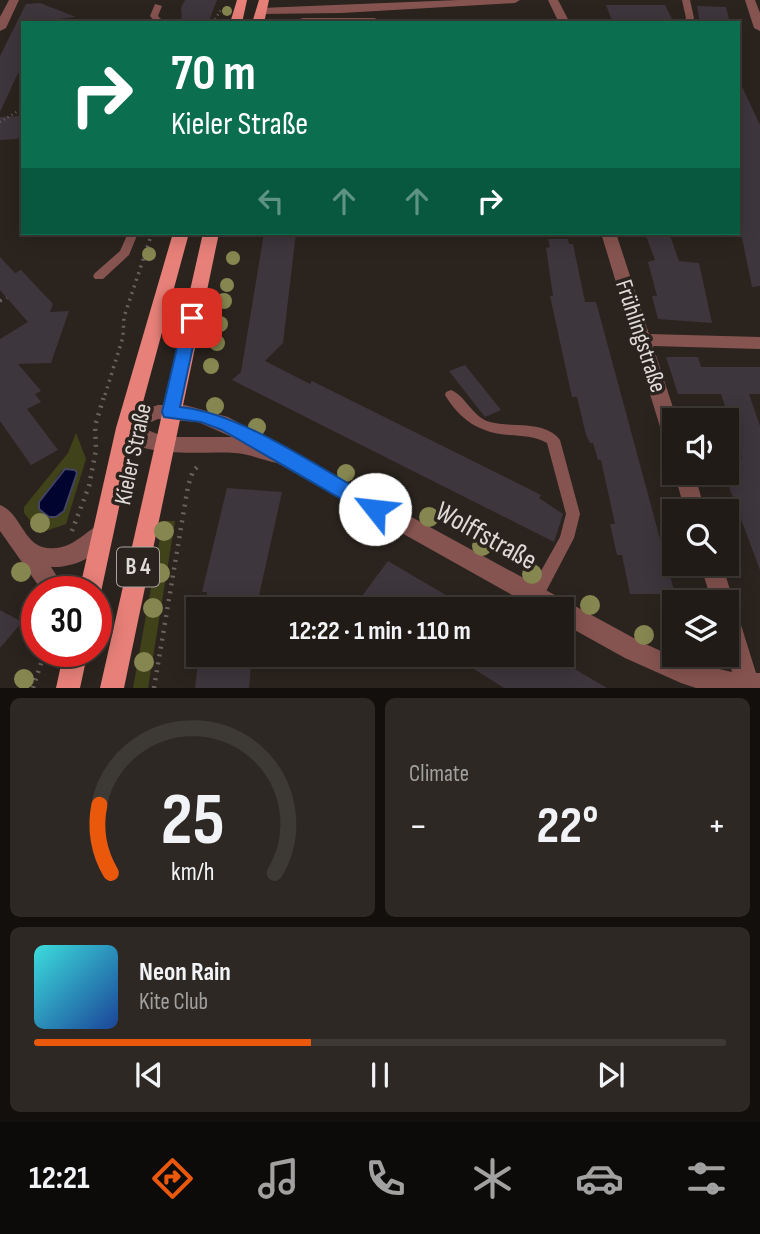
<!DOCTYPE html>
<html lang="en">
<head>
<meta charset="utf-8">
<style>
  :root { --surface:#201b16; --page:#2d2823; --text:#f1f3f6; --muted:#a2a1a1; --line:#3d3935; --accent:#ea580c }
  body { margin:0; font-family:"Sofia Sans Condensed",sans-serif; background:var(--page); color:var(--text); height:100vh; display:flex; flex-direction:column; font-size:26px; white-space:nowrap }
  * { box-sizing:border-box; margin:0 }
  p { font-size:23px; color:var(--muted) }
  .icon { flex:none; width:38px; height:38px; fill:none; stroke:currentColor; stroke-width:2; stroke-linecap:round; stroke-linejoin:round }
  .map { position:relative; height:688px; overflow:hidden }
  .side { display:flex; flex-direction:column; gap:10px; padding:10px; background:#120f0c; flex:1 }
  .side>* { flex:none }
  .hud { position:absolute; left:21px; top:21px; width:719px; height:214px; border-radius:0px; box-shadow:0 4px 18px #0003,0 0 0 2px var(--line); background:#0b6e4f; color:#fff; overflow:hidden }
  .controls { position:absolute; left:662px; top:408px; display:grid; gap:14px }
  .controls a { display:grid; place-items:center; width:77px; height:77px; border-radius:0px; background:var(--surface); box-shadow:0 4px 18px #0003,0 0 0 2px var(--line); font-size:35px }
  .speed { position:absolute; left:21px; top:576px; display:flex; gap:14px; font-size:35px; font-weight:700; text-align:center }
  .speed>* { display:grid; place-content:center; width:91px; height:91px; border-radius:50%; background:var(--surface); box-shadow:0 4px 18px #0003,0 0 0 2px var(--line); line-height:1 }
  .speed .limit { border:10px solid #d22; background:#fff; color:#111 }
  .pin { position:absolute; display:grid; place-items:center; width:60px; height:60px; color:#fff; margin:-30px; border-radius:14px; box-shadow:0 4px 10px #0006 }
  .me { position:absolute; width:77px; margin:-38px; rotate:299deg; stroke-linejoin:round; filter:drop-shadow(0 0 5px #0008) }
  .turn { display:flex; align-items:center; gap:24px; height:147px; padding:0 35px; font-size:32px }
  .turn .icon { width:91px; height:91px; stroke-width:2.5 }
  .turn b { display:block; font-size:49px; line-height:60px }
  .lanes { display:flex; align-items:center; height:66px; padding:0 35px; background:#0003; justify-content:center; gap:35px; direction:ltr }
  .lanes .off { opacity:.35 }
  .big { font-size:52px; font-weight:700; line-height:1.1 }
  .side .widget { flex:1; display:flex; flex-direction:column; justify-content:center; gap:10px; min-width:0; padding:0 24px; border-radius:10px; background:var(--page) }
  .side .dial { align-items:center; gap:0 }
  .dial svg { height:182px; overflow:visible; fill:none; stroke:var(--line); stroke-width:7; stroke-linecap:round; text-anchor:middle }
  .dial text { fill:var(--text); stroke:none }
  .song { display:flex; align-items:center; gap:21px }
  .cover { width:84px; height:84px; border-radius:10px; background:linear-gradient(135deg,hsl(180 70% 55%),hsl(220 70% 35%)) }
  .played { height:7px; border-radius:4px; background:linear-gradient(90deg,var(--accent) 40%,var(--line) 40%) }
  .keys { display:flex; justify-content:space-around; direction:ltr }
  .heat { display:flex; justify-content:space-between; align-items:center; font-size:38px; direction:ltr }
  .side .tiles { flex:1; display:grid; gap:10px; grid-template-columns:1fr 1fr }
  .widget:last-child { grid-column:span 2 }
  .trip { position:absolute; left:186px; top:597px; width:388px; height:70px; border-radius:0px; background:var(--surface); box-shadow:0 4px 18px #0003,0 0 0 2px var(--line); font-weight:700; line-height:70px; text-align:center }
  .menu { display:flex; height:112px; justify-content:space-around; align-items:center; background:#0d0b09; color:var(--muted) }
  .menu .icon { width:49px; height:49px }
  .menu .selected { color:var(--accent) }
  .menu b { font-size:32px; color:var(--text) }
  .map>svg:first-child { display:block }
  .green { fill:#40421a; fill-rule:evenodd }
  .water { fill:#00042f; stroke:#434461; stroke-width:2 }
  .building { fill:#3d363d }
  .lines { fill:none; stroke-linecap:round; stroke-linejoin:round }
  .path-far2 { stroke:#68625d; stroke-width:2.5; stroke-dasharray:1 3.5; stroke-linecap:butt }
  .path-far1 { stroke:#68625d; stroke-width:3.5; stroke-dasharray:2 5; stroke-linecap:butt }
  .path { stroke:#68625d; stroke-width:4.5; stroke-dasharray:2 6; stroke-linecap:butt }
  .service { fill:#865450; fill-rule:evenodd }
  .minor { fill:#865450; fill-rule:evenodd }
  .primary { fill:#e78079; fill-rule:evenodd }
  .tree { fill:#868650 }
  .route { fill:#1a73e8; stroke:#114b97; stroke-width:2 }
  .labels { text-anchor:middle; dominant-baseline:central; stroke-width:7; stroke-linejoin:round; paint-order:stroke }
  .shield { fill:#2b241e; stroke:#a8a39f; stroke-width:2 }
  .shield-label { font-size:23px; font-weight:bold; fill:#dedad6 }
  .street-label { font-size:24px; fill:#dedad6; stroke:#2b241e }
  .near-street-label { font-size:28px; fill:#dedad6; stroke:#2b241e }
</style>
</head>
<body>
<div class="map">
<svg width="760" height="688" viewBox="0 0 760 688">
  <rect width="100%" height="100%" fill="#2b241e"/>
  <g class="green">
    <path d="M76,433L86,459L66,524L40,533L24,513V507L68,453ZM62,470H75L64,511L39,502Z"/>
    <path d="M163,521H175L148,688H133Z"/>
  </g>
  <path class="water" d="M65,469L75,470L77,473L64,511L56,517H49L39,509V502Z"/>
  <g class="building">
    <path d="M185,0H217L208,23H182L181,8Z"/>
    <path d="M40,3L76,17L23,23V73H18L0,112V56L26,4Z"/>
    <path d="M606,5H665L674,23H613Z"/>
    <path d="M697,6L726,7L730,23H700Z"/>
    <path d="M738,78L760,125V286L752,287L741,233H738Z"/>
    <path d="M23,116V134L17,139L0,140V117Z"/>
    <path d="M264,233H296L283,343L265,361L310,384L312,381L541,495L539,498L563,514L554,542L232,380L241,372Z"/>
    <path d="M645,233H669L679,261L699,263L712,323L658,319L652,296H657L648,262L655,260Z"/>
    <path d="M548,239H568L569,244H573L585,302H596L675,594H630L622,555H617L610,524H615L601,460H598L593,443H590L586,435L577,397H572L550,296H553L546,248L550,247Z"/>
    <path d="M0,257L15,273L21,270L53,304L50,312L69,311L51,363L18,364L41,391L35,394L41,402L27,409L58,450L31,465L0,421V339L28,322L0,290Z"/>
    <path d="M666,357H698L701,367H760V394H749L760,426V570L726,479V467H740L737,458H742L721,394H678Z"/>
    <path d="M465,365L501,410L485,417L449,371Z"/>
    <path d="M227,488L282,492L256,609H205L207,592H202Z"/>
    <path d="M388,561L444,594L470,609H375L359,600Z"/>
    <path d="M0,610L22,622L0,648Z"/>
    <path d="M199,654H252L249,688H195Z"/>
    <path d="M450,654H549L607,688H504Z"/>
  </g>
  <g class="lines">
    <g class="path-far2">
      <path d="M213,23L222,8"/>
      <path d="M0,122L23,108"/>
    </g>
    <g class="path-far1">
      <path d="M0,301L7,298"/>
      <path d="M105,395L123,337L124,317L152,233"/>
    </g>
    <g class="path">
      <path d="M72,531L89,486L96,450L95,426L105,393"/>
      <path d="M33,688L45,651"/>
      <path d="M154,688L188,486L193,471L201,463"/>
    </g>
    <g class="service">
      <path d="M682,0H690L694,18L690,23H682L686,18Z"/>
      <path d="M155,4L162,6L158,16L165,23H156L150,16Z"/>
      <path d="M303,18H374L390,23H288Z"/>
      <path d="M128,233H138L129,255L103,279H95L93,276L95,273L120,251Z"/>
      <path d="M451,390C466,396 472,417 490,422C511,428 545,420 560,440L580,514L574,538L541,601L535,603L529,601L527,596L560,537L566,514L547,443C535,436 522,436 509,435C480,433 460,420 445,395L446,392Z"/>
    </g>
    <g class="minor">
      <path d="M9,0H19L6,28L0,31V17Z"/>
      <path d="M459,0H520L515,3L342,13L261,14L256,11L261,8Z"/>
      <path d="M548,0H558L570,23H559Z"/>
      <path d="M745,0H755L760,13V31L754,28Z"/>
      <path d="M601,233H616L649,334L760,337V349L653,346L677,420H674V448L667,445L664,440Z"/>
      <path d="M158,405H185L228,417L641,642L681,660L732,672L726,652V602H712L700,564H722L756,673H760V688H696L681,683L625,658L562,623V609H537L277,463C263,460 249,454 235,453C204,450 135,462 116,428L128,415ZM158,419L198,422L232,437H165L140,427Z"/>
      <path d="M674,472H694L705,511H685Z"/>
      <path d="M0,505C21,513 23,545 47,548C79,552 91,518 110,525L114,531C103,554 76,568 51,567L67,592H43L0,531Z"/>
    </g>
    <g class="primary">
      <path d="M237,0H247L242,23H230Z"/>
      <path d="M259,0H269L264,23H252Z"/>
      <path d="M173,233H189L136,428L101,592L96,600V592H79L116,428Z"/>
      <path d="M203,233H219L124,688H100Z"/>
      <path d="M64,651H88L80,688H56Z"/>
    </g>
  </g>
  <g class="tree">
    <circle cx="227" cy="11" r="5"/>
    <circle cx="149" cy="254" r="7"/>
    <circle cx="233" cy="258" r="7"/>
    <circle cx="227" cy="285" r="7"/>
    <circle cx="224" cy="301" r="8"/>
    <circle cx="220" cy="324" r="8"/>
    <circle cx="217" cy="343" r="8"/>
    <circle cx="211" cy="366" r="8"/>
    <circle cx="215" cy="406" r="9"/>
    <circle cx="257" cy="427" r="9"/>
    <circle cx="346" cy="473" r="9"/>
    <circle cx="385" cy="494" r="10"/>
    <circle cx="429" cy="517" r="10"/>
    <circle cx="40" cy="523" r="10"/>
    <circle cx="164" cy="531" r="10"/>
    <circle cx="482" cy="546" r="10"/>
    <circle cx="21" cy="572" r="10"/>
    <circle cx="160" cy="573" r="10"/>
    <circle cx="532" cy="574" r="10"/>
    <circle cx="590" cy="605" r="10"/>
    <circle cx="153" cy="608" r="10"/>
    <circle cx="644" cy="635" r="10"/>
    <circle cx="144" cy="662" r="10"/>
    <circle cx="24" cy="679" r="10"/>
  </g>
  <path class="route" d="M192,312L199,318L180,407C243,413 325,472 382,503L385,509L382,515H369L222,430L201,422L164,417L162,412L184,318Z"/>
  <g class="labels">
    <rect class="shield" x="117" y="547.5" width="42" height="39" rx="5"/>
    <g class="shield-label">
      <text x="138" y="567">B 4</text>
    </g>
    <g class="street-label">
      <text transform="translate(641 336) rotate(72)">Frühlingstraße</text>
      <text transform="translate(133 454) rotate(-78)">Kieler Straße</text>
    </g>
    <g class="near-street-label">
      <text transform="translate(486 536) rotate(29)">Wolffstraße</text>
    </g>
  </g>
</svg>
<div class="controls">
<a><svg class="icon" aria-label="sound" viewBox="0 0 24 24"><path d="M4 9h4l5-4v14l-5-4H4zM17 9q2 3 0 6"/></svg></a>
<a><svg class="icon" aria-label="search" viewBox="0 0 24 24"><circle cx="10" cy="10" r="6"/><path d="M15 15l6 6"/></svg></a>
<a><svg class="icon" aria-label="layers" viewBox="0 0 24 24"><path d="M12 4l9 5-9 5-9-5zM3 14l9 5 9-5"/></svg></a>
</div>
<div class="speed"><div class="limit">30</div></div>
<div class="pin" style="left:192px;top:318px;background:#d93025"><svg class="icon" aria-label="arrive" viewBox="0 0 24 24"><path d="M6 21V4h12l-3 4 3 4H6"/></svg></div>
<svg class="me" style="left:375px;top:509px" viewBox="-20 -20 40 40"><circle r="19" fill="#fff"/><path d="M0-13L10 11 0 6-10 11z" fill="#1a73e8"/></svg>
<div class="trip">12:22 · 1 min · 110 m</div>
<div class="hud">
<div class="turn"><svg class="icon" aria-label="right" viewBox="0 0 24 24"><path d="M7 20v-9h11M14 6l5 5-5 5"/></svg><div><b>70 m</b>Kieler Straße</div></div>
<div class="lanes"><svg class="icon off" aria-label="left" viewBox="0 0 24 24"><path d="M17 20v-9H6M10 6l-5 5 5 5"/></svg><svg class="icon off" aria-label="ahead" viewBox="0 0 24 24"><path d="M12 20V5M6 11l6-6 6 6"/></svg><svg class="icon off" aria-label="ahead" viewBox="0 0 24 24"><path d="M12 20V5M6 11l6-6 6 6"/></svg><svg class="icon" aria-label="right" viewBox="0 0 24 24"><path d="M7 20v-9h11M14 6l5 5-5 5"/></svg></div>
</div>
</div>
<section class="side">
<div class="tiles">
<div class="widget dial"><svg viewBox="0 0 100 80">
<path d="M14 69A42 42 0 1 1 86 69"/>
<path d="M14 69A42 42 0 0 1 9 39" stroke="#ea580c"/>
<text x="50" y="56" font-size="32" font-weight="700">25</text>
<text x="50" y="72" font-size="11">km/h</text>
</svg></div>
<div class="widget"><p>Climate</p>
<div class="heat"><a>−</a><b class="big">22°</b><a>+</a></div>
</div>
<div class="widget">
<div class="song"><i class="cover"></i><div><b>Neon Rain</b><p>Kite Club</p></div></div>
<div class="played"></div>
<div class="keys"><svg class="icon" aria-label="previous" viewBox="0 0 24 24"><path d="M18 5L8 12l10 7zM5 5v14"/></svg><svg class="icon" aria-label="pause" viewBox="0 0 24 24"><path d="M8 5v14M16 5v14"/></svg><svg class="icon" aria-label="next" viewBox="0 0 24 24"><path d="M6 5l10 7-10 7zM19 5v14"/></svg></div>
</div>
</div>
</section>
<nav class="menu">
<b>12:21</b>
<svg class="icon selected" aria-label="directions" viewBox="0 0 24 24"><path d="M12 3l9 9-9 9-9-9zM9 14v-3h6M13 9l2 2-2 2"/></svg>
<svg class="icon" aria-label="music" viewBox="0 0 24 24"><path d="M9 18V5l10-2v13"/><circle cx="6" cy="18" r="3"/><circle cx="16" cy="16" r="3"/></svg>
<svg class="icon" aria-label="phone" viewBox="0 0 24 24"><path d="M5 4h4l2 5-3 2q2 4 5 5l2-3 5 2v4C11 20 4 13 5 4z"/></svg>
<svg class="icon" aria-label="climate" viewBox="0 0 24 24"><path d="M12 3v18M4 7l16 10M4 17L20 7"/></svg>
<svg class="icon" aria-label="car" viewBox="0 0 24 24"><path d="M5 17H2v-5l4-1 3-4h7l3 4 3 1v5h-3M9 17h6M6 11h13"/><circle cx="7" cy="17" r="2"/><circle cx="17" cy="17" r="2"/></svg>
<svg class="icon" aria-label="filters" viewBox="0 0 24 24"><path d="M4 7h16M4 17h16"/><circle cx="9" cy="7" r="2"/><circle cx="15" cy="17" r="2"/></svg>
</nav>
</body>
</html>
